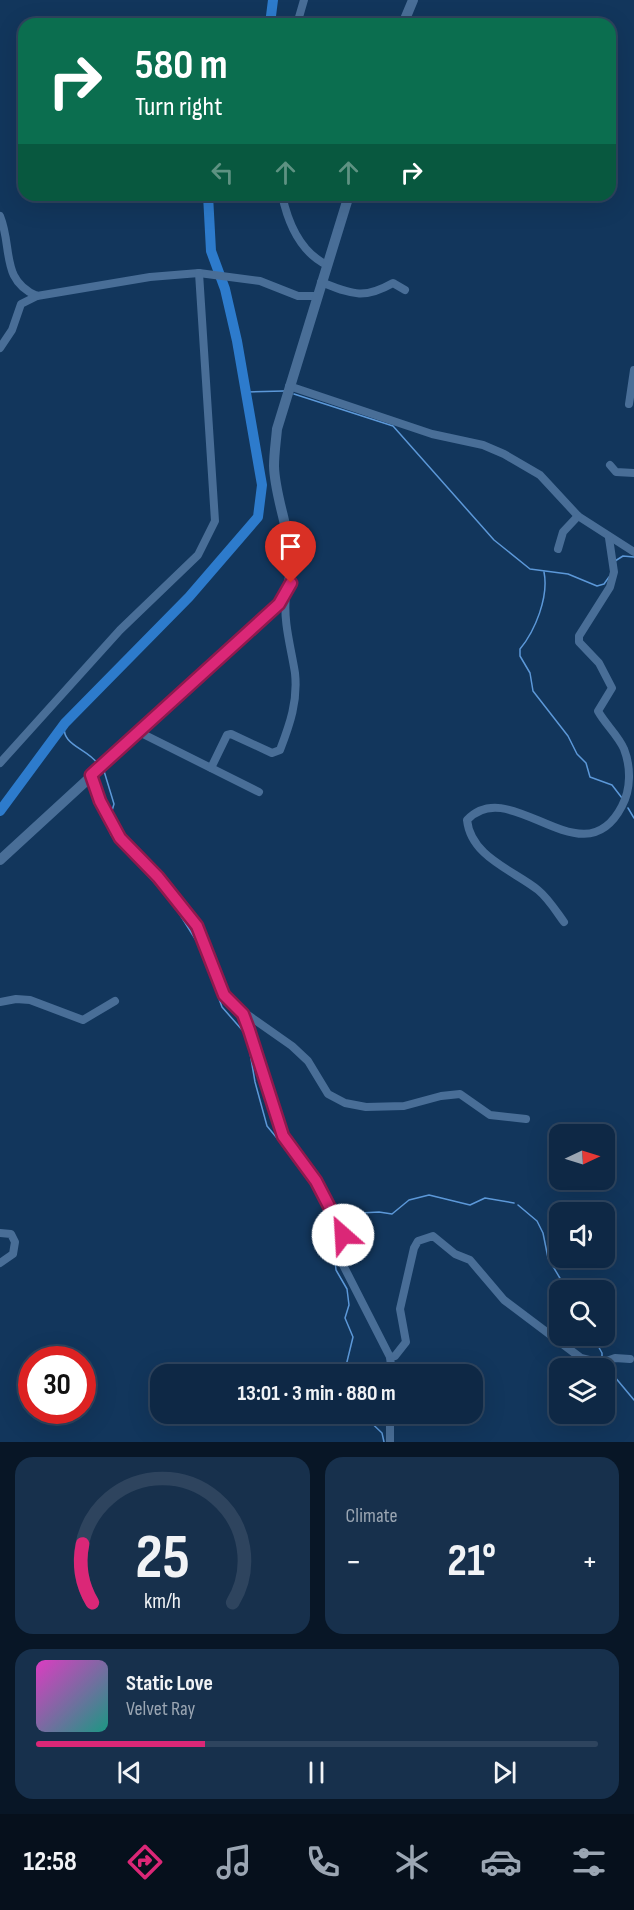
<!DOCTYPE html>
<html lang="en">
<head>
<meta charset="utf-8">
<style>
  :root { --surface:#0e2845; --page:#17304c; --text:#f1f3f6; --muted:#9ba6b3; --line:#2e445e; --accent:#db2777 }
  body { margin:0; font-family:"Sofia Sans Condensed",sans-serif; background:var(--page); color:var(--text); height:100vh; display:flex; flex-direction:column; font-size:22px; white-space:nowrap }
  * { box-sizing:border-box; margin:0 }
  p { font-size:20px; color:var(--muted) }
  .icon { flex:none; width:33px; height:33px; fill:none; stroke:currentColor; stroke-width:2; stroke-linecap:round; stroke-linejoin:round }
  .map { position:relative; height:1442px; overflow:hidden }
  .panel { display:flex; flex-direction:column; gap:15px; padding:15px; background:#081626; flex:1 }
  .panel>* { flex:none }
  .hud { position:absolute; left:18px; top:18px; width:598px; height:183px; border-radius:18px; box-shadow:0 6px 24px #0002,0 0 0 2px var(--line); background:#0b6e4f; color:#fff; overflow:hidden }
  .needle { width:39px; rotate:86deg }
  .controls { position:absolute; left:549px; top:1124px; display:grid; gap:12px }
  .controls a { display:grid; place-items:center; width:66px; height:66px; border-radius:12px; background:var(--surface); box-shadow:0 6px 24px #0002,0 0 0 2px var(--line); font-size:30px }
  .speed { position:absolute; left:18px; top:1346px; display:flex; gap:12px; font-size:30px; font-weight:700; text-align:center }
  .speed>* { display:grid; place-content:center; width:78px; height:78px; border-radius:50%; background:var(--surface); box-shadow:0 6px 24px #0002,0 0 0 2px var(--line); line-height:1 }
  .speed .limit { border:9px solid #d22; background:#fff; color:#111 }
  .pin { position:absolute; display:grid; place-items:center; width:51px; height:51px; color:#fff; margin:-62px -26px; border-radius:50% 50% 50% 0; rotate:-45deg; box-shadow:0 0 6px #0007 }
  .pin .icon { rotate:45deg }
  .me { position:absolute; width:66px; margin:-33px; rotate:334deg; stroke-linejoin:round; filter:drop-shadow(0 0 4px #0008) }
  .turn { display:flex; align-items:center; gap:21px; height:126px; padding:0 18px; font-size:27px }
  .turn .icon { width:78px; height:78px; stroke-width:2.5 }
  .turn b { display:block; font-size:42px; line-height:51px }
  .lanes { display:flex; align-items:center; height:57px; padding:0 18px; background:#0003; justify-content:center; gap:30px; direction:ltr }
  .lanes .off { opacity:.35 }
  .big { font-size:45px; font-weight:700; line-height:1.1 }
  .panel .tile { flex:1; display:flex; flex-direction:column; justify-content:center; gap:9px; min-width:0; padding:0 21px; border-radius:18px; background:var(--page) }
  .panel .dial { align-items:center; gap:0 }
  .dial svg { height:156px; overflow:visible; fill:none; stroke:var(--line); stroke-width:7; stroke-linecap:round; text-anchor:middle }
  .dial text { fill:var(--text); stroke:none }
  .song { display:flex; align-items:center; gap:18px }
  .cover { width:72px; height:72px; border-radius:9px; background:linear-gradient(135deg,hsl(310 70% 55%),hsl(170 70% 35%)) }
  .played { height:6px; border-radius:3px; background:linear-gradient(90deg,var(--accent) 30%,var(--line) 30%) }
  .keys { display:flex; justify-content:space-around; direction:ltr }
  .heat { display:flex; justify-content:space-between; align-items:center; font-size:33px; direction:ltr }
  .panel .tiles { flex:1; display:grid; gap:15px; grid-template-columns:1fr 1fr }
  .tile:last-child { grid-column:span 2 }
  .trip { position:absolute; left:150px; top:1364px; width:333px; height:60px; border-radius:18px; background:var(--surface); box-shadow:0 6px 24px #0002,0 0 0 2px var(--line); font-weight:700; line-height:60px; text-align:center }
  .menu { display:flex; height:96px; justify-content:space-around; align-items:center; background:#06101c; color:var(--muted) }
  .menu .icon { width:42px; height:42px }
  .menu .current { color:var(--accent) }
  .menu b { font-size:27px; color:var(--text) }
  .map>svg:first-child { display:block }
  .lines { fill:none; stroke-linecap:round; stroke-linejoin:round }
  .stream { stroke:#5c98d8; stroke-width:1.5 }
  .river { stroke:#2d7bcc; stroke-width:10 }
  .street { stroke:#496e97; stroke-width:8 }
  .secondary { stroke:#496e97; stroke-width:10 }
  .route-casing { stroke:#8e194d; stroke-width:15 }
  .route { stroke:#db2777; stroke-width:10 }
</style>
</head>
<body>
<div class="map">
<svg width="634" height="1442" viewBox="0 0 634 1442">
  <rect width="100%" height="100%" fill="#12365c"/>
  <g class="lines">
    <g class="stream">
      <path d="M246,392L284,391"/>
      <path d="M294,394L393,426L494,540L530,569L568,574L597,586L604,584L609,577"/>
      <path d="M615,561L623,556L634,557"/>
      <path d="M544,572C549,597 535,631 520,649V656L530,673L533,691L568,736L577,754L586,763L590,777L612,785L622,798"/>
      <path d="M65,723C59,745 87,748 97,763"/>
      <path d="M104,771L114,804L111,814"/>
      <path d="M628,808L634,818"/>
      <path d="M105,819L111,835L172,902L199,945"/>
      <path d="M201,950L222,1007L243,1031L248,1041L255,1082L267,1126L308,1176"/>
      <path d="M311,1180L339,1232L335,1261L336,1270L347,1289L349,1305L345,1318L353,1337L344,1374"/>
      <path d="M518,1205L537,1221L543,1233L548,1258L567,1290"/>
      <path d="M341,1214L379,1212L392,1214L409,1200L429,1195L470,1205L485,1198L514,1203"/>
      <path d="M592,1335L602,1353V1359"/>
      <path d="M604,1364L634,1400"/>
      <path d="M361,1413L382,1433L384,1442"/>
    </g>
    <g class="river">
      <path d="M270,24L273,0"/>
      <path d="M0,811L65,723L189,597L258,517L262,485L237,341L225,289L211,251L208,195"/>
    </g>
    <g class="street">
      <path d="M297,24L304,0"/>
      <path d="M282,195C288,223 300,252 327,265"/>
      <path d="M0,216C13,248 0,280 37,296L150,277L199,273L260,281L298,296H317"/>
      <path d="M321,282C352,294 363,300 393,283L405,290"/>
      <path d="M0,348L12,330L21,304L37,296"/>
      <path d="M289,386L432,434L483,445L504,454L540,475L578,516L634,552"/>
      <path d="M629,404L634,370"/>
      <path d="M610,465L616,472L634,473"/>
      <path d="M558,549L563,532L578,516"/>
      <path d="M139,732L259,792"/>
      <path d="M0,763L120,630L198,555L215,521L199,273"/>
      <path d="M211,768L227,735L231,734L272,753L280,750C290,724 298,701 295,673C291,647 283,622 286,595"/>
      <path d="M91,775L100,801L120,838L158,877L192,918L219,986L228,1001L292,1046L308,1061L328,1094L345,1103L366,1107L404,1106L441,1096L460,1094L490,1115L526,1119"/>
      <path d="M564,922C556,911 548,898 538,890C513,870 471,857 467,820C511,773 583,882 622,806C631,789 631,767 624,749C618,735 605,724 598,711L612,688L599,663L579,642V636L610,587L614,572L609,538"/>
      <path d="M0,1002L16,999L30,1000L83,1020L115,1001"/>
      <path d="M243,1014L261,1061L283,1136L316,1181L331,1210L340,1218L343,1235L341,1261L390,1357L392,1374"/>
      <path d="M0,1233L11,1234L15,1242L13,1254L0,1263"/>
      <path d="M390,1357L395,1356L406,1342L400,1309L414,1248L418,1241L433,1236L455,1254L470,1260L504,1300L581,1358L601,1363L615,1358L630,1359"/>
      <path d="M390,1413V1442"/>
    </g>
    <g class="secondary">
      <path d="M403,24L413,0"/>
      <path d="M0,860L279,604C308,564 275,511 274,466C274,454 276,441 277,429L349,195"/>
    </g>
  </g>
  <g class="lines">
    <g class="route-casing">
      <path id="route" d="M291,583L279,604L91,775L100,801L120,838L158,877L197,926L224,995L243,1014L249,1030L283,1136L316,1181L331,1210L340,1218L343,1235"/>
    </g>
    <use href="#route" class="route"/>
  </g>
</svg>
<div class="controls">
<a><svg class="needle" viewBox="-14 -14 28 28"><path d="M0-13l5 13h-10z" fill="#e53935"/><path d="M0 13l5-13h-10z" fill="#9ba6b3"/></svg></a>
<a><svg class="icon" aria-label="sound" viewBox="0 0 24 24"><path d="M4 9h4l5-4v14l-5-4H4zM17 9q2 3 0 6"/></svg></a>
<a><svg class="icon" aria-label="search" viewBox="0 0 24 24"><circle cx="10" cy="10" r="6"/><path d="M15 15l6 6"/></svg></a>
<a><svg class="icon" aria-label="layers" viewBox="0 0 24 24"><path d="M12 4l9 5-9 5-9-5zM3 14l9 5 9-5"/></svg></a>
</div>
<div class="speed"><div class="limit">30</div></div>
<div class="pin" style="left:291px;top:583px;background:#d93025"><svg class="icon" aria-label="arrive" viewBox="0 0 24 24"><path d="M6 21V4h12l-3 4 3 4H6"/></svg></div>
<svg class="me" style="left:343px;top:1235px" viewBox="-20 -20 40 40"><circle r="19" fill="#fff"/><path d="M0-13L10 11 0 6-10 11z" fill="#db2777"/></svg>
<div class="trip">13:01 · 3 min · 880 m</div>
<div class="hud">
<div class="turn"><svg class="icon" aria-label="right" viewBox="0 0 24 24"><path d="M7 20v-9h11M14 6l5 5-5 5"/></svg><div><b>580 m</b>Turn right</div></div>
<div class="lanes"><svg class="icon off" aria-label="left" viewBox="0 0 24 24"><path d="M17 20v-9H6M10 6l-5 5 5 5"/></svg><svg class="icon off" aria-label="ahead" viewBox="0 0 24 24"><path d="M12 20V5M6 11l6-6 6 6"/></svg><svg class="icon off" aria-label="ahead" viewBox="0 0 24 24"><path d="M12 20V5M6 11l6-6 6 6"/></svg><svg class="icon" aria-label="right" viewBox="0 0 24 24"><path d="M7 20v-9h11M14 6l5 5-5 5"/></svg></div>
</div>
</div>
<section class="panel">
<div class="tiles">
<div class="tile dial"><svg viewBox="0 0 100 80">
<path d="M14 69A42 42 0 1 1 86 69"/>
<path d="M14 69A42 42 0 0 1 9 39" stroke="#db2777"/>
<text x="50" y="56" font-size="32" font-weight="700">25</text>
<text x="50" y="72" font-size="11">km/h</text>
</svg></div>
<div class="tile"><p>Climate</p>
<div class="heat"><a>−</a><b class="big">21°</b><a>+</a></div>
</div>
<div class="tile">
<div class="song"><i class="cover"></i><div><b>Static Love</b><p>Velvet Ray</p></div></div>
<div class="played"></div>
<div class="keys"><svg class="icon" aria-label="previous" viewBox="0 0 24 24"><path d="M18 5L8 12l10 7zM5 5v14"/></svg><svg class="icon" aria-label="pause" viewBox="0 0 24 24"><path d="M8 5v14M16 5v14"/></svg><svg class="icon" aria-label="next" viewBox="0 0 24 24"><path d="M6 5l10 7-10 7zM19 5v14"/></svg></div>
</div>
</div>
</section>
<nav class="menu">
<b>12:58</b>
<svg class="icon current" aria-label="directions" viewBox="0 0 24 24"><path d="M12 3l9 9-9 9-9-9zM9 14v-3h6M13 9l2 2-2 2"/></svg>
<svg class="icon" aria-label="music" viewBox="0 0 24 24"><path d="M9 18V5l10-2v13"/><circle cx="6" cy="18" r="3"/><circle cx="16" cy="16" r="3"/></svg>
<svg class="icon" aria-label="phone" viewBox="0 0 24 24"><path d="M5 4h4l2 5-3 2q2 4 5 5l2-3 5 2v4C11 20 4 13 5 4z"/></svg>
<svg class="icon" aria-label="climate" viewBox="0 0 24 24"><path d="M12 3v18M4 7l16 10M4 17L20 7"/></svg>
<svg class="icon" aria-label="car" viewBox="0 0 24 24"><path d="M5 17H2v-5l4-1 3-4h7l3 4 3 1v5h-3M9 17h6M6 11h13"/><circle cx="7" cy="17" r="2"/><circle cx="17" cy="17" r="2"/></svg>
<svg class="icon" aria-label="filters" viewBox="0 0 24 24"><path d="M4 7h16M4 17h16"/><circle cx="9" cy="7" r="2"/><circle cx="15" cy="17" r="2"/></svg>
</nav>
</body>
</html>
